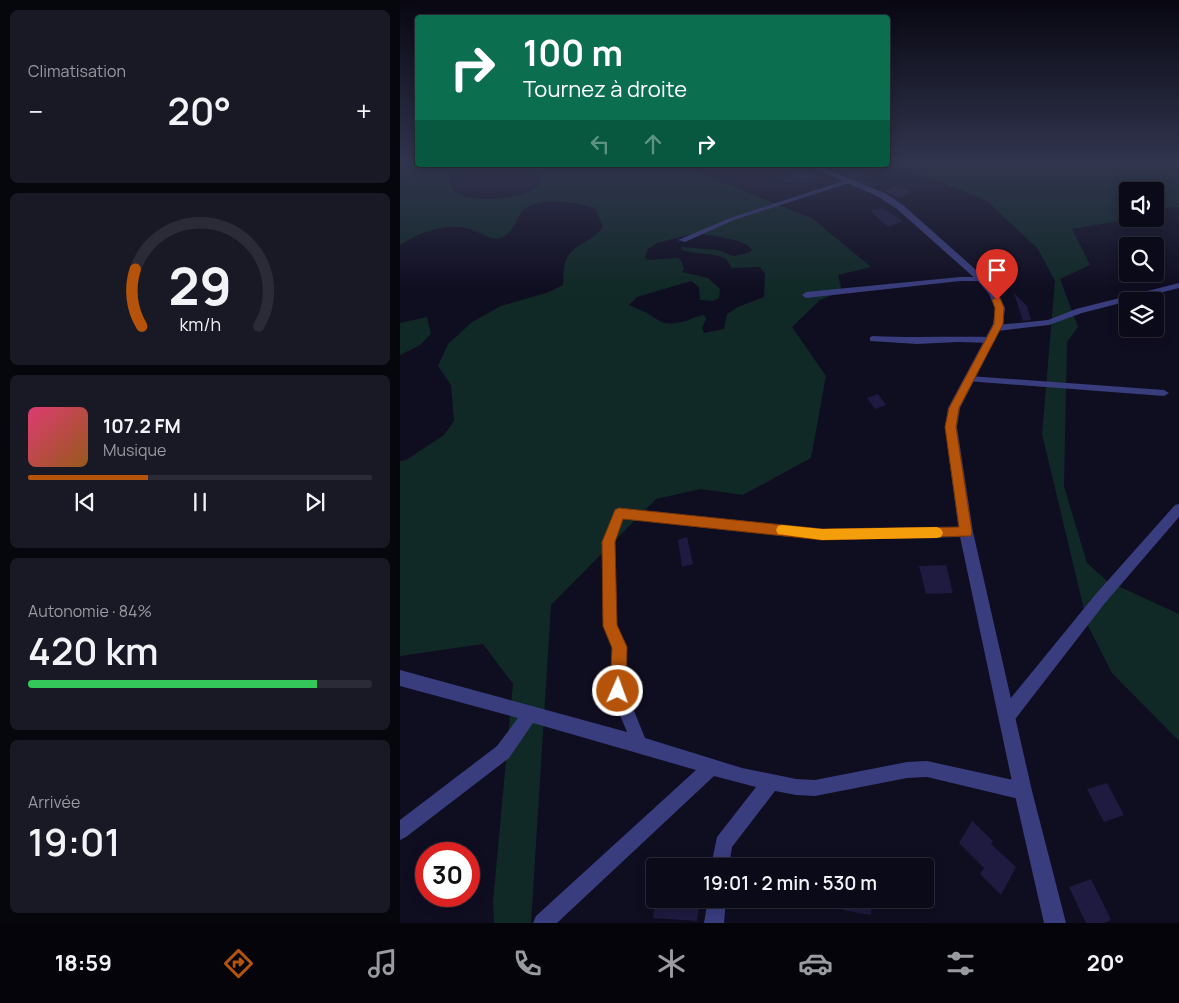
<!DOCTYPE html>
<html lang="fr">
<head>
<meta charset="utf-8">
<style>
  :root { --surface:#0b0a18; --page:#191825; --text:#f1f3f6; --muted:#9a9aa2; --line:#2b2b37; --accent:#b45309 }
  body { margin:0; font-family:Manrope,sans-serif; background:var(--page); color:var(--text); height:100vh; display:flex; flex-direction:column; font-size:19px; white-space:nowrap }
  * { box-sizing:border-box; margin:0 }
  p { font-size:16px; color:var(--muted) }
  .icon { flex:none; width:28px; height:28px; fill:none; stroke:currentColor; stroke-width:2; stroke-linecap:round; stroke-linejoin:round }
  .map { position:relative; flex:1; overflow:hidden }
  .drawer { display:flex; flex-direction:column; gap:10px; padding:10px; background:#06060d; width:400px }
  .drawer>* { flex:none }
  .banner { position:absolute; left:15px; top:15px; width:475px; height:152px; border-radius:5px; box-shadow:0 2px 12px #0003,0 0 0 1px var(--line); background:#0b6e4f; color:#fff; overflow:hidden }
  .tools { position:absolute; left:719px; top:182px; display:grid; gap:10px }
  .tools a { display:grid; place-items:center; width:45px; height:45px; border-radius:5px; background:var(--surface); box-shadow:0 2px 12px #0003,0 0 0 1px var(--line); font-size:25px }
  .speed { position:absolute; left:15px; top:842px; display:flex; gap:10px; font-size:25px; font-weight:700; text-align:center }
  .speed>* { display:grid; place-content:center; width:65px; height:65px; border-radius:50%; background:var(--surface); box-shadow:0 2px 12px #0003,0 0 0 1px var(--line); line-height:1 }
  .speed .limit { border:8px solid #d22; background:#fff; color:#111 }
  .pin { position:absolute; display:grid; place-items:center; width:42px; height:42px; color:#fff; margin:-51px -21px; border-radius:50% 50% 50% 0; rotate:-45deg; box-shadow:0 0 5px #0007 }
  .pin .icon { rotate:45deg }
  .me { position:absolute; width:55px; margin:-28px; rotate:2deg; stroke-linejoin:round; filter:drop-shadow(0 0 4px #0008) }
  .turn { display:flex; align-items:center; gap:18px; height:105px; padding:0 25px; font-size:22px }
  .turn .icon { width:65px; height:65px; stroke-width:2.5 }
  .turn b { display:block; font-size:35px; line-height:42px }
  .lanes { display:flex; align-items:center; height:48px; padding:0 25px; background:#0003; justify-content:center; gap:25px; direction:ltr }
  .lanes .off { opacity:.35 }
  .big { font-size:38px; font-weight:600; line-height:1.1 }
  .drawer .tile { flex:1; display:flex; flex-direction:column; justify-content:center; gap:8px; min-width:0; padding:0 18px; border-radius:8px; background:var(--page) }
  .drawer .dial { align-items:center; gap:0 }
  .dial svg { height:130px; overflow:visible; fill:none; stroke:var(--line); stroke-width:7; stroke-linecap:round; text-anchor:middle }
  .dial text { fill:var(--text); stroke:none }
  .song { display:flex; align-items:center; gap:15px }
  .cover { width:60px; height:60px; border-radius:8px; background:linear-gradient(135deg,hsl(340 70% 55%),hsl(30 70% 35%)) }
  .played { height:5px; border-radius:2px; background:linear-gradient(90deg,var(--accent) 35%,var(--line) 35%) }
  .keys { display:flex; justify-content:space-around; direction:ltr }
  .heat { display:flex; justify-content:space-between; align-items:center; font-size:28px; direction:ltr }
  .charge { height:8px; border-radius:4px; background:linear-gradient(90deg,#34c759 84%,var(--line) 0) }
  .trip { position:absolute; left:246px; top:858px; width:288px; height:50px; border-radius:5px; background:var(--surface); box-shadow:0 2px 12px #0003,0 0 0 1px var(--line); font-weight:600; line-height:50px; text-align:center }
  .dock { display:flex; height:80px; justify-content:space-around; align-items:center; background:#04040a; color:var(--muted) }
  .dock .icon { width:35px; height:35px }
  .dock .active { color:var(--accent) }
  .dock b { font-size:22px; color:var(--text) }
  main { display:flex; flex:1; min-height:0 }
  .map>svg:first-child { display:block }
  .green { fill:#102926; fill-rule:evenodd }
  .building { fill:#1e1a40 }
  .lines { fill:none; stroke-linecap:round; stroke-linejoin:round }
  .minor { fill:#393d7e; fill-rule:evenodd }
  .tertiary { fill:#393d7e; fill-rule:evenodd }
  .route { fill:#b45309; stroke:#753606 }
  .slow { fill:#f59e0b }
</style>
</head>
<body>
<main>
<section class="drawer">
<div class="tile"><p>Climatisation</p>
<div class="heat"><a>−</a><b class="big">20°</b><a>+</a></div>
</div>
<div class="tile dial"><svg viewBox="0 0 100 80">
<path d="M14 69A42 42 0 1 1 86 69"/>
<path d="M14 69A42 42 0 0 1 10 34" stroke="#b45309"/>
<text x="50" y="56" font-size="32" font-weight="700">29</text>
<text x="50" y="72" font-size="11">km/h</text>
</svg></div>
<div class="tile">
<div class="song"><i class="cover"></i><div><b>107.2 FM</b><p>Musique</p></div></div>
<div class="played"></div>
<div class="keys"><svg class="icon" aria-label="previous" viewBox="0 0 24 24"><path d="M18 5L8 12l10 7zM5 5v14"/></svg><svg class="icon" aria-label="pause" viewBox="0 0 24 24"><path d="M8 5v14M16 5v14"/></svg><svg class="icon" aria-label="next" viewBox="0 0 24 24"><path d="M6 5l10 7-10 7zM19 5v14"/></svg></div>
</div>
<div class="tile"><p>Autonomie · 84%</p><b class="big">420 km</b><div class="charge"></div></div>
<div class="tile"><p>Arrivée</p><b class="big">19:01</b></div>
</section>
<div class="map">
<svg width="779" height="923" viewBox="0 0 779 923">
  <rect width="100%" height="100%" fill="#0f0d20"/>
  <g class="green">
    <path d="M0,162H17L18,165H49C50,172 49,182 52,188C62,207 133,199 141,182L137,173L112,165H280L413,219L471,267L438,275L442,291L420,300L392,327L426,376L411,458L343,495L301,489L256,499L151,605L131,923H94L93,902L113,684L83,644L0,656V461L6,460L44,435L54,421L51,385L38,366L48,344L72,322L101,306L149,292L163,285C164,277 163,267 166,260C173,243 196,241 203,226L195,208C176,203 135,195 121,213C114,222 112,236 99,238C88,240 79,231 69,229C47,222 18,233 0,245ZM296,233C310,236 345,238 352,250L348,253L334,256L317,250L281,247L282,250C295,254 313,253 324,258C328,260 329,264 332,268L360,267L365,274L364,297L338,307L327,314L324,329L304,333L302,328L306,319L304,315C295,316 289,321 281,322C264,326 261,322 247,313C242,310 234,308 229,305L237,297L291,281L299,287L300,300L313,301L319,298L320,289L308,278L282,272L284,269L281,261L278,258L247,260L245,257L248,249L257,243Z"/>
    <path d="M488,162H779V207L755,209V191H728V219H731L672,229L690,265L660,279L678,327L667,342L664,486L687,563L707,581L779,614V741L712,673L688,626L642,434L655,281L638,249L586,200Z"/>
    <path d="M27,317L31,334L20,345L0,355V323Z"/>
  </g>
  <g class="building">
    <path d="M403,169L421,177L403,184L395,180L388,183L377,178Z"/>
    <path d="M456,170L472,177L464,180L478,185L474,187L445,175Z"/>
    <path d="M499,185L512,192L499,198L485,191Z"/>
    <path d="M482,208L503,221L488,227L470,211Z"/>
    <path d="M614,293L627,306L631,320L623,321Z"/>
    <path d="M478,394L486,405L475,409L467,398Z"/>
    <path d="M287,537L293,564L282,567L278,540Z"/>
    <path d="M546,565L553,593L526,594L519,566Z"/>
    <path d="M707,783L724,815L704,822L687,789Z"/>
    <path d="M572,821L593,841L591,844L616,867L601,895L580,874L584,868L559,843Z"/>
    <path d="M691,879L711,920L704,923H686L669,887Z"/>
    <path d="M256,899H300L297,921L253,918Z"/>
    <path d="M443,899H472L471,915L443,910Z"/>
  </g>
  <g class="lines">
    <g class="minor">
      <path d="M450,179L452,180V182L334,220L285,242L278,240L330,218Z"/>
      <path d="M560,277H581L585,279L581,281H560L406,298L402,295L406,292Z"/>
      <path d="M779,283V288L682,313L649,325L597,331L593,328L597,325L648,320L676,309Z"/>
      <path d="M473,336C512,338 552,336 591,337L596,340L591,343L558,342L517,344L470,341V337Z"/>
      <path d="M569,376L764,390L769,393L764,396L566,381L564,379L566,377Z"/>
      <path d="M779,504V517L705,603L613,722L607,724L601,722L599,716L601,710L695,595L775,505Z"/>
      <path d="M219,508L422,529L566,527L570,528L572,532L570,536L566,537L422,539L223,518L214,542L217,625L227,647L226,691L245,738L342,768L396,779L415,780L507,762L527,761L623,782L629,785L632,791L629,797L623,800L527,777L507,778L415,796L396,795L375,791L332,847L329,866H311L317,837L356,787L314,776L157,923H133L136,916L296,770L133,723L109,758L6,837L0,840V820L97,746L118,718L0,686V670L227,732L210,691L213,647L203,626L202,542L215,509Z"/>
      <path d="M308,899H326L324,923H304Z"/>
    </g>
    <path class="tertiary" d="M407,165H416L485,193L503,205L584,277L598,293L605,308L603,324L560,408L557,427L573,532L632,791L666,923H644L614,791L559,532L545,427L548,408L593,324L595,308L589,294L578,281L497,209L479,197Z"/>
  </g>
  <linearGradient id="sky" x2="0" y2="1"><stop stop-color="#080712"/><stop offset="0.56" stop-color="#31354e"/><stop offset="1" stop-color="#31354e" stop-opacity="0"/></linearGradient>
  <rect width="779" height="291" fill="url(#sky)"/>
  <path class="route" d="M597,297L600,298L604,308L603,324L559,408L556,427L572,532L571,536L422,540L223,519L215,542L217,625L227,647L226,691L223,696L218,698L213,696L210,691L212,648L203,626L202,542L215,510L219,508L422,529L559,527L545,427L549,408L594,324L595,308L592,300Z"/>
  <path class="slow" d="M382,525L422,529L537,527L541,529L543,533L541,537L537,538L422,540L378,534L376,530L378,526Z"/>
</svg>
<div class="tools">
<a><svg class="icon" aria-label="sound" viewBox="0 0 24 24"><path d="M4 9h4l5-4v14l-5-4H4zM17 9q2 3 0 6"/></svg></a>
<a><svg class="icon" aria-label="search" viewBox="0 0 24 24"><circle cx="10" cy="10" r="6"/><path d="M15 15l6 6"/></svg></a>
<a><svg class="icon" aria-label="layers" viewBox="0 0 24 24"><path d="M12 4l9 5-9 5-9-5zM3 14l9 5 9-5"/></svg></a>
</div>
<div class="speed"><div class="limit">30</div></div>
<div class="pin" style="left:597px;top:300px;background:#d93025"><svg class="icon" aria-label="arrive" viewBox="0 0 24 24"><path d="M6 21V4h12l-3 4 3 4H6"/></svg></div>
<svg class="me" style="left:218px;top:691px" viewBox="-20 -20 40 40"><circle r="17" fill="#b45309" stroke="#fff" stroke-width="3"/><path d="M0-11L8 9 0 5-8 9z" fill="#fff"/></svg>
<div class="trip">19:01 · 2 min · 530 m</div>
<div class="banner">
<div class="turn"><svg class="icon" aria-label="right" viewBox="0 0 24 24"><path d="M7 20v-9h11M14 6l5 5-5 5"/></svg><div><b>100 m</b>Tournez à droite</div></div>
<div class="lanes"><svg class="icon off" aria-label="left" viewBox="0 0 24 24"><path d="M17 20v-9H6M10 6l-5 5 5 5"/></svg><svg class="icon off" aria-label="ahead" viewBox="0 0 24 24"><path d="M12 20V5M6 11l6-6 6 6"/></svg><svg class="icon" aria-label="right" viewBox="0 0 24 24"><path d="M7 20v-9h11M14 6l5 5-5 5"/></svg></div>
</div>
</div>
</main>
<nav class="dock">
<b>18:59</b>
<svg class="icon active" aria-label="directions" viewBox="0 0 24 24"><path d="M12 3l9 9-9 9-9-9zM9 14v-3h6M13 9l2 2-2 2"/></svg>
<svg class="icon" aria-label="music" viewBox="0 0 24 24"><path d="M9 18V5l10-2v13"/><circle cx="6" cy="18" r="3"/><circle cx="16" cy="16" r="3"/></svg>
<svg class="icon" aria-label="phone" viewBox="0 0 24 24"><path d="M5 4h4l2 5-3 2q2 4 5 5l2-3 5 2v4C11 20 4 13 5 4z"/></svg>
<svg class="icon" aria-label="climate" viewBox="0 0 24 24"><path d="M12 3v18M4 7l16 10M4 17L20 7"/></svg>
<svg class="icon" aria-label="car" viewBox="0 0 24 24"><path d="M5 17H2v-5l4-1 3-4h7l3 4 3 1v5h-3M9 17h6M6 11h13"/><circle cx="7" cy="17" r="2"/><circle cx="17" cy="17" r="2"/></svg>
<svg class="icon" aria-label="filters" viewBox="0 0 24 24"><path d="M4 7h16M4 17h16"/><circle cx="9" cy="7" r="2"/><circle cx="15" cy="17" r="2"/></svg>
<b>20°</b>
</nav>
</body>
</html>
